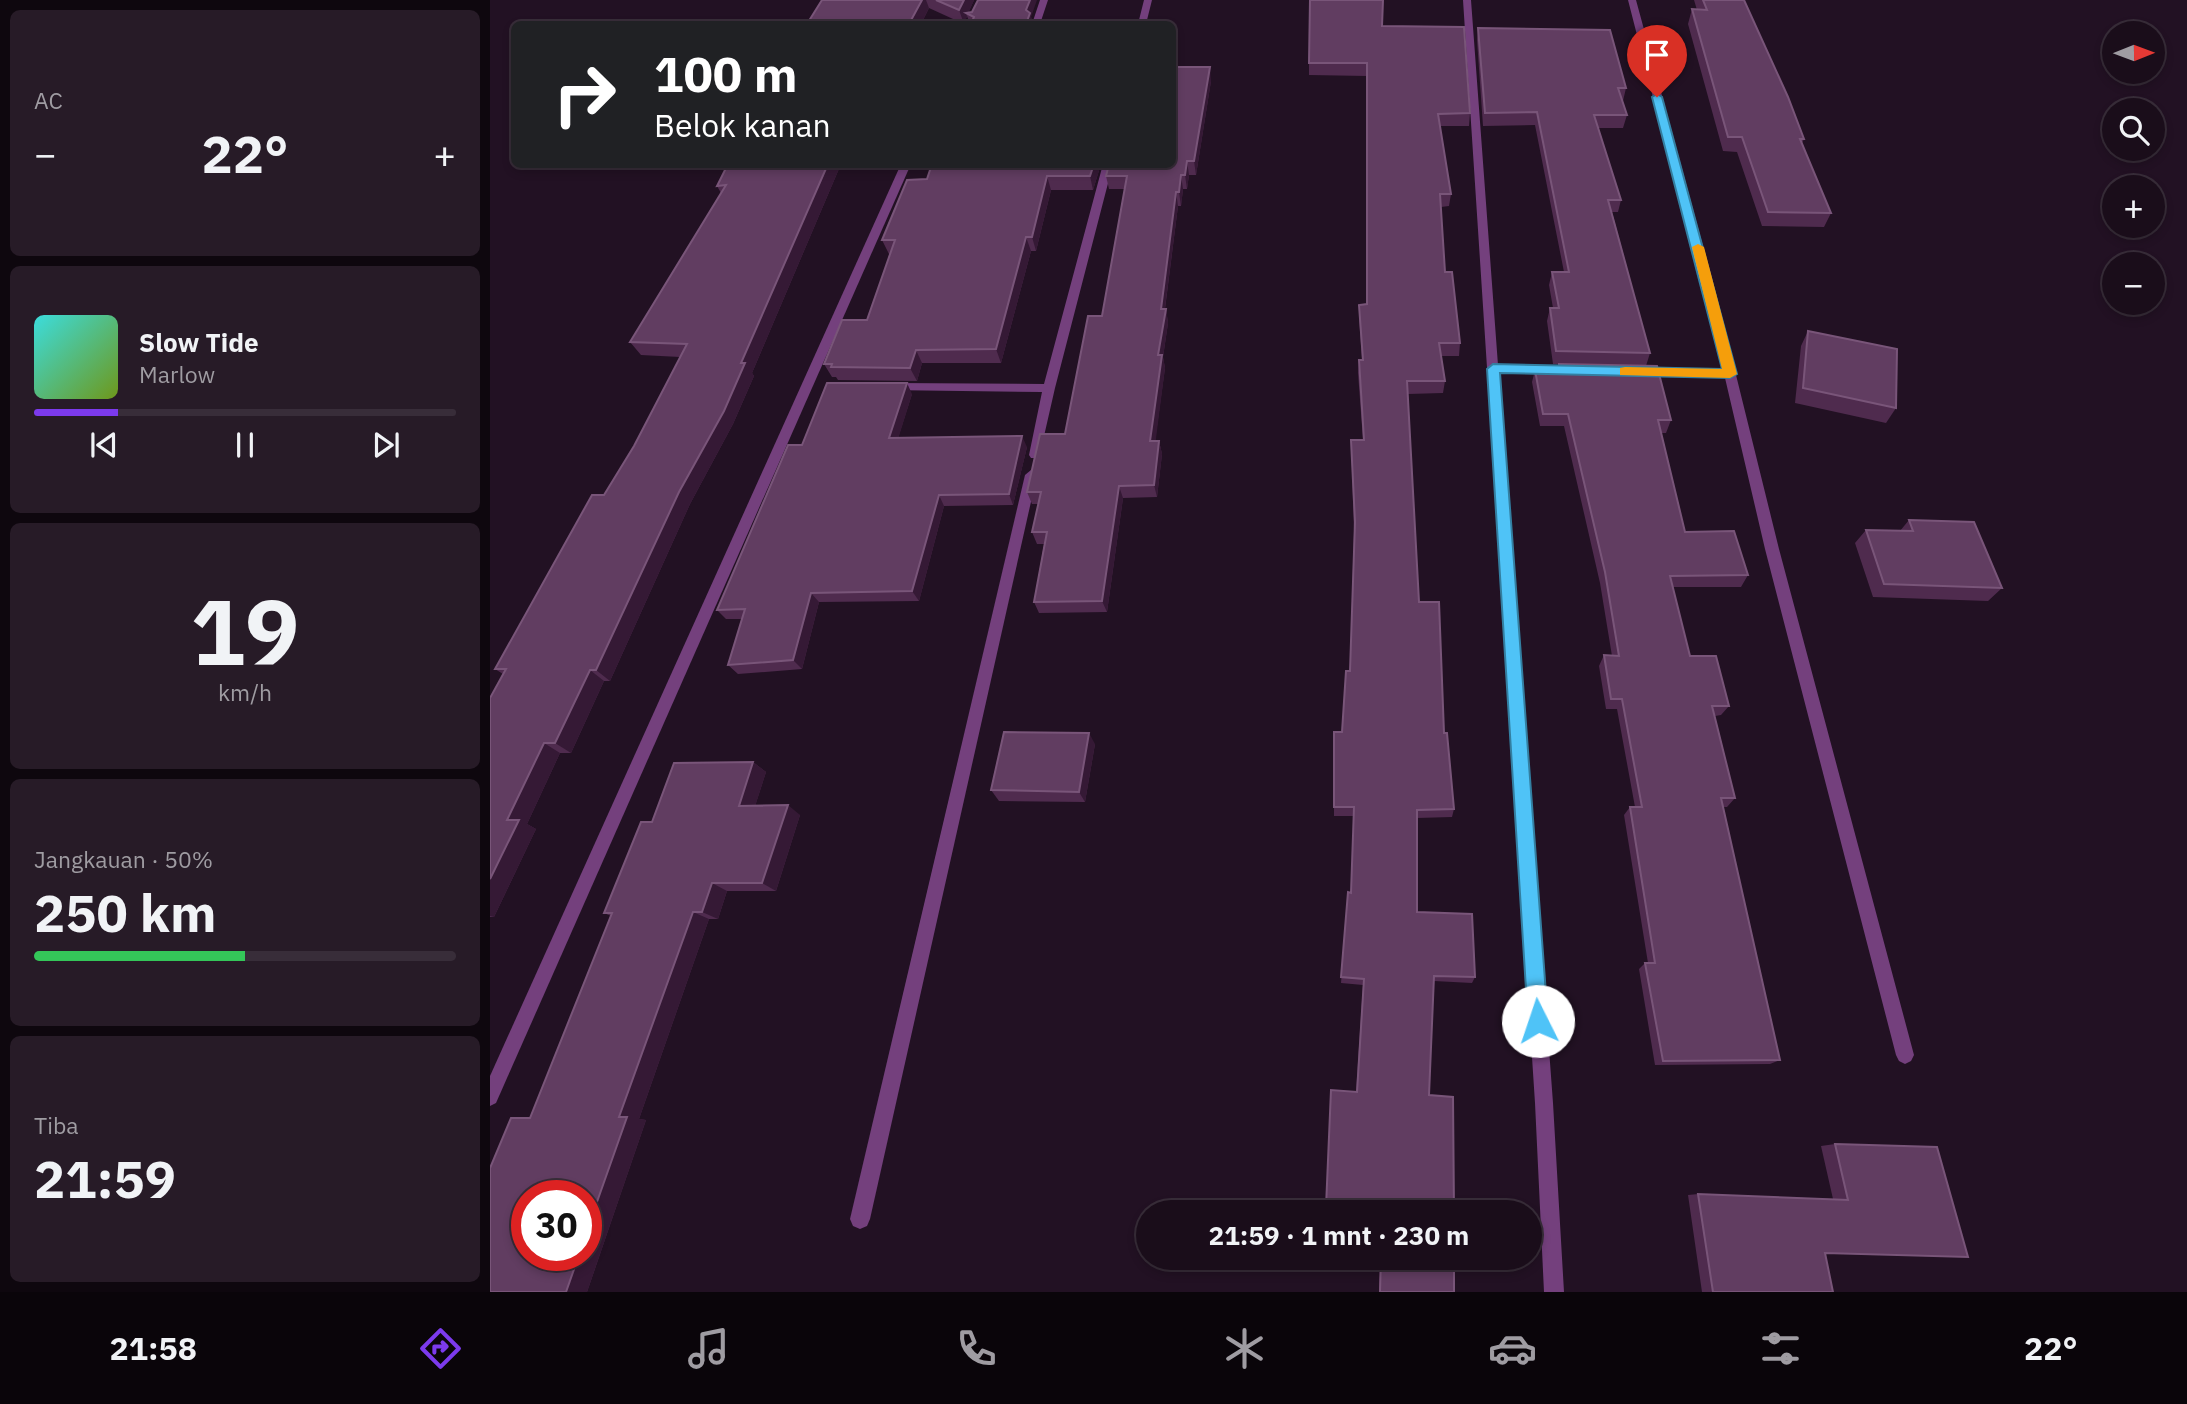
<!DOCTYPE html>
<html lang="id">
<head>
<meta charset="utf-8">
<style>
  :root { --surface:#1a0d1a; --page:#271b27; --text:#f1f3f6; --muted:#9f9ca2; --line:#382d39; --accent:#7c3aed }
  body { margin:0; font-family:"IBM Plex Sans",sans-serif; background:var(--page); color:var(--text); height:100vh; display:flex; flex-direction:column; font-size:26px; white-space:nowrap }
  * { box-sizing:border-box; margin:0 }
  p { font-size:23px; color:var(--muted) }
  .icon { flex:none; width:38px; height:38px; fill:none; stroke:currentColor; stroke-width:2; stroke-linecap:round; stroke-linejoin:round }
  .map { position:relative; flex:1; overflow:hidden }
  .side { display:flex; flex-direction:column; gap:10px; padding:10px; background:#0e070e; width:490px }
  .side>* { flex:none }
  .top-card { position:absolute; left:21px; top:21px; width:665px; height:147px; border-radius:10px; box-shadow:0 4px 10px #0003,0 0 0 2px var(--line); background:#202124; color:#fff; overflow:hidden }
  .needle { width:46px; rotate:89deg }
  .buttons { position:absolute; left:1612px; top:21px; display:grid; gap:14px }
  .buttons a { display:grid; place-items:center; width:63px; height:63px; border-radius:50%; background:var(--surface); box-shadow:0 4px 10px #0003,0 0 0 2px var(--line); font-size:35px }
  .speed { position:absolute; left:21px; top:1180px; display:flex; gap:14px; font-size:35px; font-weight:700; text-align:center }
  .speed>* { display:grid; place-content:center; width:91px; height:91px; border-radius:50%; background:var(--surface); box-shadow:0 4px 10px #0003,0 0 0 2px var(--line); line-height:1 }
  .speed .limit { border:10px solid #d22; background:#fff; color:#111 }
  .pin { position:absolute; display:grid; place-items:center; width:60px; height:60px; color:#fff; margin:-72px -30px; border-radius:50% 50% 50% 0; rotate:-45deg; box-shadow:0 0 7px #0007 }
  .pin .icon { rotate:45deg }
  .me { position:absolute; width:77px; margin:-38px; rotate:356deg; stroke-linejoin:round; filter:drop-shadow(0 0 5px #0008) }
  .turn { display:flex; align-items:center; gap:24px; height:147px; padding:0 28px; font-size:32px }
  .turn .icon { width:91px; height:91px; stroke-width:2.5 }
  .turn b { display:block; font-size:49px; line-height:60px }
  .big { font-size:52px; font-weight:800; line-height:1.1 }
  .side .widget { flex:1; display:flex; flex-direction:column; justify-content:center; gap:10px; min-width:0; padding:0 24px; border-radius:10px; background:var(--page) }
  .side .dial { align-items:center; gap:0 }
  .dial b { font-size:91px; line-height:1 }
  .song { display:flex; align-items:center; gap:21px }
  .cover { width:84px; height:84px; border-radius:10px; background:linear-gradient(135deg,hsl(180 70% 55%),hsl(80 70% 35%)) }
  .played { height:7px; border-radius:4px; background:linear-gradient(90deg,var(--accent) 20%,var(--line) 20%) }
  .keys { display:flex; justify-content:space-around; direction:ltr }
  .heat { display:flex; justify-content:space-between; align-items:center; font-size:38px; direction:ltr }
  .charge { height:10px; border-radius:5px; background:linear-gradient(90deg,#34c759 50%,var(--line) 0) }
  .trip { position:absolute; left:646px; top:1200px; width:406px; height:70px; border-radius:35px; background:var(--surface); box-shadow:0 4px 10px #0003,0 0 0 2px var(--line); font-weight:800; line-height:70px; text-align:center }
  .menu { display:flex; height:112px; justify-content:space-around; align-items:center; background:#0a050a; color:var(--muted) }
  .menu .icon { width:49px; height:49px }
  .menu .on { color:var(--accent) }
  .menu b { font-size:32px; color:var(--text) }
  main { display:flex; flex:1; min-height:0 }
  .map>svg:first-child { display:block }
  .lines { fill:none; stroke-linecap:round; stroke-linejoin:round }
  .minor { fill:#74407d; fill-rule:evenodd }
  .wall { fill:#4f2b4e }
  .shaded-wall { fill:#351935 }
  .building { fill:#613d61; stroke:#795579; stroke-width:2 }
  .route { fill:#4fc3f7; stroke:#337fa1; stroke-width:2 }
  .slow { fill:#f59e0b }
</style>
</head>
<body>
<main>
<section class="side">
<div class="widget"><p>AC</p>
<div class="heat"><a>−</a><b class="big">22°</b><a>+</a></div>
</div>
<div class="widget">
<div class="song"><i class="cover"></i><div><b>Slow Tide</b><p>Marlow</p></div></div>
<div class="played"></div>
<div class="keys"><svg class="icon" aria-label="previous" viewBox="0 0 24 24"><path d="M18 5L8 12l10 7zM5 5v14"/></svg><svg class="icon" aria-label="pause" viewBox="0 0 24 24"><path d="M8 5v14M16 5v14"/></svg><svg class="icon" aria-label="next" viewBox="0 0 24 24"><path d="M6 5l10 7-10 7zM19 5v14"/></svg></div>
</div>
<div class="widget dial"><b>19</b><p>km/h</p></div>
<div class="widget"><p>Jangkauan · 50%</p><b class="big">250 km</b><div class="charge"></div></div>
<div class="widget"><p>Tiba</p><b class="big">21:59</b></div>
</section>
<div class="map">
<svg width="1697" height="1292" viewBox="0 0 1697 1292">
  <rect width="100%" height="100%" fill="#221123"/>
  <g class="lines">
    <g class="minor">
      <path d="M550,0H558L550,24H542Z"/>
      <path d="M654,0H662L656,24H648Z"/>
      <path d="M973,0H981L1008,365L1065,366L1071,370L1065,374L1009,373L1063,1103L1074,1292H1054L1045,1103Z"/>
      <path d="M1138,0H1146L1226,294L1289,549L1424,1055L1421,1061L1415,1064L1409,1061L1406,1055L1275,549L1235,378L1151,376L1145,372L1151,368L1233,370Z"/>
      <path d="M411,164H421L6,1103L0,1106V1076Z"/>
      <path d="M613,164H623L565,388L549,458H541L539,455L552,392L397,390L395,387L401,383L554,384Z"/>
      <path d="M541,470L547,475L380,1219L377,1226L370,1229L363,1226L360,1219L535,475Z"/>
    </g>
  </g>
  <g class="wall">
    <path d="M332,0H484L478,13L541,17L543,24H480L477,16L474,24L439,8L431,24H317Z"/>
    <path d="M1204,0H1254L1314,139L1312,143L1341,213L1334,227L1272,226L1247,152L1233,151L1198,24L1202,9L1207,10Z"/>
    <path d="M892,26L980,113L979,126H950L961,194L959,206L951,207L955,272L970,343L969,356H951L955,381L953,393L918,394L929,602L954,733L964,809L962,817L927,818V912L985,977L982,983L944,981L939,1095L964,1213H890L866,1092L873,985L851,983L858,892L861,893L864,816H844V807L860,671L864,532L861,440H873L868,373L869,360H872L869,317V305L877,304V76L819,75V63Z"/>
    <path d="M988,28L1136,88L1133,101H1132L1137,115L1133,128H1108L1131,200L1128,212H1122L1160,353L1156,366L1063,364L1057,321L1060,308H1063L1059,285L1062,272H1074L1045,125L993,126L987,40Z"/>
    <path d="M721,81L706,175H699L697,189H693L691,206H688L675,309H676L678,323L673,357L675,368L665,441H669L672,454L667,497L633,498L617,612L549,613L544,602L554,544H547L542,532L548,504H542L537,492L575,434L612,316L635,189H619L616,176Z"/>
    <path d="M238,164H351L262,373L264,376L243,424L200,504L120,681H114L81,753H70L37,824L46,829L4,917H0V698L13,674L5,669L144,446L190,357L151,355L140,342L231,193L227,186Z"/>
    <path d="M611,164L603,190H561L546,251H541L511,363H432L427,381L348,380L346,377H342L334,364L377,320L400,254H399L392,240L437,179Z"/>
    <path d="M1318,331L1406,408L1396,423L1305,403L1311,346Z"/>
    <path d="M1069,364L1181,420L1176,433H1171L1195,532L1258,575L1251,587H1182L1200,656L1239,706L1231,715L1225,716L1245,798L1237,807H1233L1290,1060L1280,1064L1165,1065L1149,969L1155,963H1158L1134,815L1140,807H1145L1127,709H1116L1109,666L1114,655L1122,656L1110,583L1074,426H1050L1042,382L1045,370L1067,369Z"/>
    <path d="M422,394L408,438L537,447L523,505L454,506L429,601L329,602L312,669L248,674L238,665L252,619H236L227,610L312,445Z"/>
    <path d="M1419,520L1512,588L1498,601L1383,597L1365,543L1376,530L1410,531Z"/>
    <path d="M605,744L595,802L509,801L501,790Z"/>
    <path d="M263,762L276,772L265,806L310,815L286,891H237L228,919H219L149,1119L156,1120L97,1292H0L40,1118L121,916L114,913Z"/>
    <path d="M1345,1144L1447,1147L1335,1253L1343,1292H1212L1198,1195L1208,1194L1343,1199L1331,1146Z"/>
    <path d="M890,1258H964V1292H889Z"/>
  </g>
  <g class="shaded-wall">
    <path d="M432,0H436L439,8L431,24H419Z"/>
    <path d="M474,0H484L478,14L476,13L477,16L474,24L469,10Z"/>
    <path d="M540,0H547L541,17L543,24H536V10Z"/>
    <path d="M720,67L721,81L706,175L704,161Z"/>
    <path d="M697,161L699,175L697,189L695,175Z"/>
    <path d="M338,164H351L262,373L264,376L243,424L200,504L120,681L106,670L189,492L251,363Z"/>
    <path d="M604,164H611L603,190L600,176Z"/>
    <path d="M691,175L693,189L691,206L689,192Z"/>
    <path d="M557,176L561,190L546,251L542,237Z"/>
    <path d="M686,192L688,206L673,323L671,309Z"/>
    <path d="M536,237L541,251L511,363L506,349Z"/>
    <path d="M676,309L678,323L673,357L675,368L664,454L660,441L668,355Z"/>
    <path d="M426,350L432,363L427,381L420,368Z"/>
    <path d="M417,383L422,394L405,449L399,438Z"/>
    <path d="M532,436L537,447L523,505L519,494Z"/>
    <path d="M669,441L672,454L667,497L664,485Z"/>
    <path d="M629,486L633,498L617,612L612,601Z"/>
    <path d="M449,495L454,506L429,601L422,591Z"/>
    <path d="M321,593L329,602L312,669L303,660Z"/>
    <path d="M100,670L114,681L81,753L65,743Z"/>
    <path d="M599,733L605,744L595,802L589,792Z"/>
    <path d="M54,743L70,753L37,824L46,829L4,917L0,916V879L17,820Z"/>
    <path d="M263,762L276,772L262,816L249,806Z"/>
    <path d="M298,805L310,815L286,891L272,883Z"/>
    <path d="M222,883L237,891L228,919L212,912Z"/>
    <path d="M203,912L219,919L149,1119L156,1120L97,1292H76L89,1255H96V1233L129,1117Z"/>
  </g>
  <g class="building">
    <path d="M332,0H432L419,24H317Z"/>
    <path d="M446,0H474L469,10Z"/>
    <path d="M488,0H540L536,10L540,13L536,24H481L484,17L476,13L482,12Z"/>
    <path d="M820,0H893L892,26L974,27L980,113L948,114L961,194H950L955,272H962L970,343H949L955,381H917L929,602H949L954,733H957L964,809L927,810V912L982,914L985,977L944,976L939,1095L963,1097L964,1213H892V1211L836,1207L841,1090L867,1092L874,979L851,977L858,892L861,893L864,807H844V732H852L856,671H860L865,522L861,440H874L869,360H873L869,305L877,304V63H819Z"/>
    <path d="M1213,0H1254L1298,97L1314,139H1310L1341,213L1278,212L1252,137H1238L1202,9L1217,10Z"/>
    <path d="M988,28L1120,30L1136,88H1128L1137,115H1104L1131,200H1118L1160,353L1066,351L1060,308H1069L1062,272H1079L1047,112L995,113Z"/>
    <path d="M682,67H720L704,161H697L695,175H691L689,192H686L671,309H676L668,355H672L660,441H669L664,485L629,486L612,601L544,602L557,532H542L551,492H537L550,434H575L598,316H612L637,176H616L619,164H682Z"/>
    <path d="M238,164H338L251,363H255L234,411L189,492L106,670H100L65,743H54L17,820H29L0,879V698L16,669H5L102,495H114L144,446L197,344L140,342L236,185L227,186Z"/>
    <path d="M442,164H604L600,176H557L542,237H536L506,349L426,350L420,368L341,367L342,364H334L352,320H377L405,240H392L417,180L437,179Z"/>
    <path d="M1318,331L1407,349L1406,408L1313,388Z"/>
    <path d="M1069,364L1167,366L1181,420H1168L1195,532L1244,531L1258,575L1180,576L1200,656H1226L1239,706H1222L1245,798H1231L1290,1060L1173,1061L1155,963H1165L1140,807H1152L1132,699H1121L1114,655L1129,656L1115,572L1078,414H1053L1045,370L1069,369Z"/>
    <path d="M337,383H417L399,438L532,436L519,494L449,495L422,591L321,593L303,660L238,665L255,609L227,610L298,445H312Z"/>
    <path d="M1419,520L1484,522L1512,588L1394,584L1376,530L1423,531Z"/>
    <path d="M514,732L599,733L589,792L501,790Z"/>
    <path d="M263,762L249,806L298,805L272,883H222L212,912H203L129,1117H137L96,1233V1195H37V1255H89L76,1292H0V1168L21,1118H40L122,913H114L151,822H162L184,763Z"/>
    <path d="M1345,1144L1447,1147L1478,1257L1335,1253L1343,1292H1223L1208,1194L1358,1200Z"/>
    <path d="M891,1258H964V1292H890Z"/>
  </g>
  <path class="route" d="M1167,94L1172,97L1247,374L1240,378L1010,373L1058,1021L1055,1028L1048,1031L1041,1028L1038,1021L997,369L1003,364L1232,369L1162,97Z"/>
  <path class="slow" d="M1208,244L1214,247L1247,374L1240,378L1130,375V368L1135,367L1232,369L1202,247Z"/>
</svg>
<div class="buttons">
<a><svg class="needle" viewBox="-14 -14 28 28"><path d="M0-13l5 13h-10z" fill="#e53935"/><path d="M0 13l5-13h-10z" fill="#9f9ca2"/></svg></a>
<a><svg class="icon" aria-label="search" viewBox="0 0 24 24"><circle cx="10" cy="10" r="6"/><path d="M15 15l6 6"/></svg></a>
<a>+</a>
<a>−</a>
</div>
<div class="speed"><div class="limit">30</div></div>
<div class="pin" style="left:1167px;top:97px;background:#d93025"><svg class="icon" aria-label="arrive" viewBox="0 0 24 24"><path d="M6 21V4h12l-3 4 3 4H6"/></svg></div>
<svg class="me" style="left:1048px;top:1021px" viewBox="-20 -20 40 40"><circle r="19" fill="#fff"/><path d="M0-13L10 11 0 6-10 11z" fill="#4fc3f7"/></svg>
<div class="trip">21:59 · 1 mnt · 230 m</div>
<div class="top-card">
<div class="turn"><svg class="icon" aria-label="right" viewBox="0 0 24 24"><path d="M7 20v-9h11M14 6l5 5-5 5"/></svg><div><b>100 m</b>Belok kanan</div></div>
</div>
</div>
</main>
<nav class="menu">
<b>21:58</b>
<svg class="icon on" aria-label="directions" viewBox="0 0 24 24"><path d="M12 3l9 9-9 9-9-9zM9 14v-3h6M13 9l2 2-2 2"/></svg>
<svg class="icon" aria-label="music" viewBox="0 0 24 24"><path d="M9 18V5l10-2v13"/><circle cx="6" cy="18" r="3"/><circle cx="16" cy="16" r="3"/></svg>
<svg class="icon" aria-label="phone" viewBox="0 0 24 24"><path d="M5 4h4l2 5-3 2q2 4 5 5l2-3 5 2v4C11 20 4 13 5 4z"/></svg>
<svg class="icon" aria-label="climate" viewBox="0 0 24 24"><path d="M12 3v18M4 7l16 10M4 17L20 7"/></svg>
<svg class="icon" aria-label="car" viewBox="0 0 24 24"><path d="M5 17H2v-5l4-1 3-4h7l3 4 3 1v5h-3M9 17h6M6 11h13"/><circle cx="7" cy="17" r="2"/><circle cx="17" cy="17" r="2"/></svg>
<svg class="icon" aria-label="filters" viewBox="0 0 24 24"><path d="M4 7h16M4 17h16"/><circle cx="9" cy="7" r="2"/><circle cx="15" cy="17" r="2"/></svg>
<b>22°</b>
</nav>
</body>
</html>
